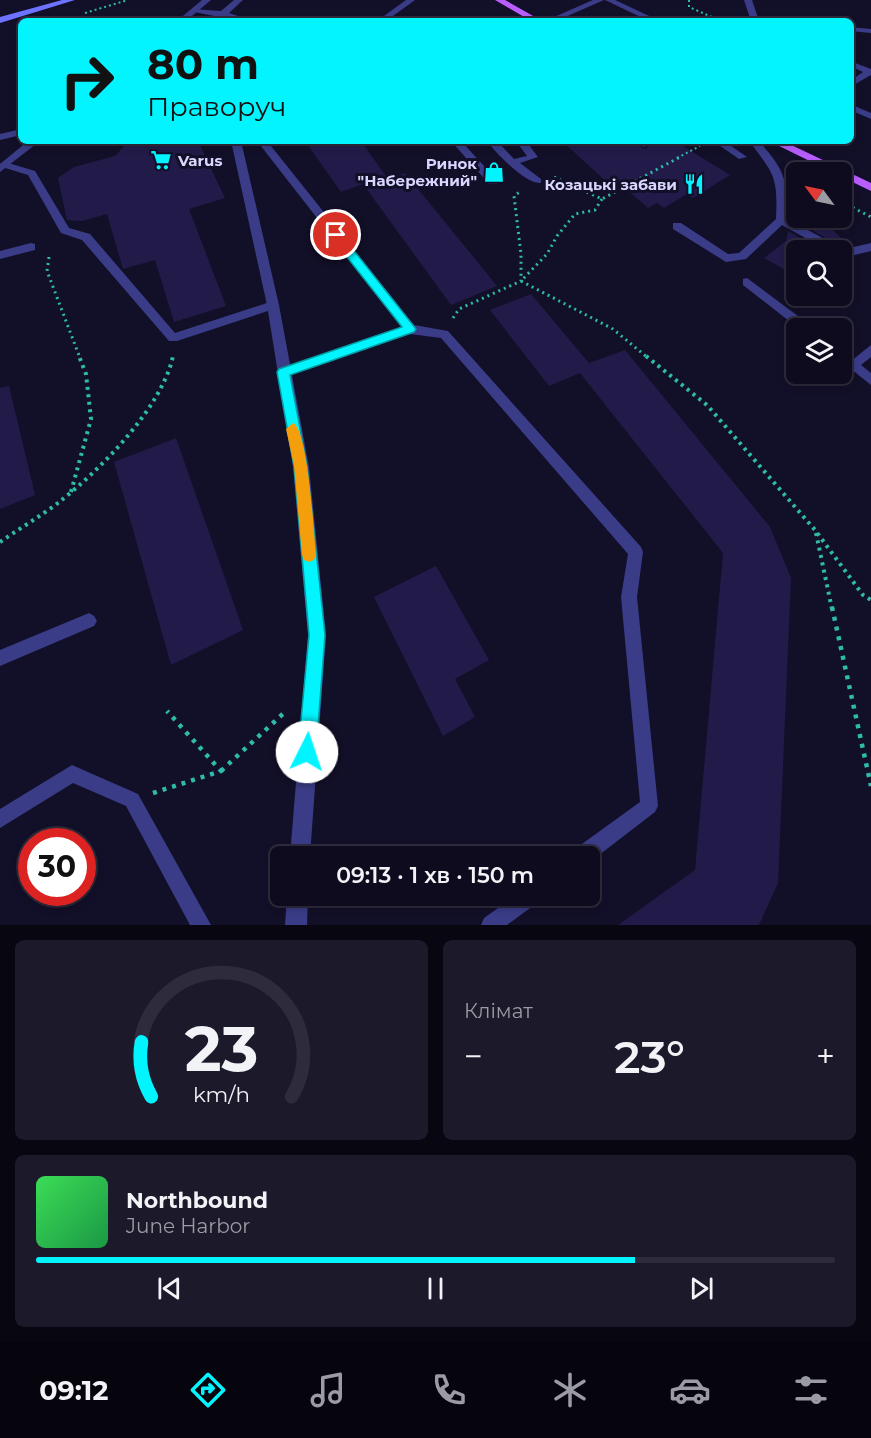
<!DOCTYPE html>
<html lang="uk">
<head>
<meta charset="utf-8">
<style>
  :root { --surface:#0e0b1e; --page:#1c192b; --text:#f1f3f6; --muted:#9b9ba4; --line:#2e2b3c; --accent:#02f5ff }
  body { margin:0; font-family:Montserrat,sans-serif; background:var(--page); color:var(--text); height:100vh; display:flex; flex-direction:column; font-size:22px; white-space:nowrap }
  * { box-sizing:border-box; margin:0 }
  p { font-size:20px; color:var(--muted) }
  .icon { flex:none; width:33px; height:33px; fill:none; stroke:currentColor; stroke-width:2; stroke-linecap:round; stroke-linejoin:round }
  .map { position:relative; height:925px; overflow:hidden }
  .drawer { display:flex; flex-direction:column; gap:15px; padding:15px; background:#080610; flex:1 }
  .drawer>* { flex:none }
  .top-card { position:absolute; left:18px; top:18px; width:836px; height:126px; border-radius:9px; box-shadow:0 3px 9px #0003,0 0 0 2px var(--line); background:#02f5ff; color:#111; overflow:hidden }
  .needle { width:39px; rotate:303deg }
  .tools { position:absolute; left:786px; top:162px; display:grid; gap:12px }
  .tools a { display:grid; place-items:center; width:66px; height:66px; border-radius:9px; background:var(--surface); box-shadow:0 3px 9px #0003,0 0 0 2px var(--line); font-size:30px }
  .speed { position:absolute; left:18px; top:828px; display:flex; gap:12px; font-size:30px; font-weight:700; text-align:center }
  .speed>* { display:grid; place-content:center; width:78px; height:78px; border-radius:50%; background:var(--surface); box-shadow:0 3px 9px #0003,0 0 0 2px var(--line); line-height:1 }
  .speed .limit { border:9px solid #d22; background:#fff; color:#111 }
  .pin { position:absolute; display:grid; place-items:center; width:51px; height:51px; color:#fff; margin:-26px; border:3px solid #fff; border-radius:50%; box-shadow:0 2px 6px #0007 }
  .me { position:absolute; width:66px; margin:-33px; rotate:4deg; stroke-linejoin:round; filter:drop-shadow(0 0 4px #0008) }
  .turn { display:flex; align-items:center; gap:21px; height:126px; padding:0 30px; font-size:27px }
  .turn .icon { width:78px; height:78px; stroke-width:2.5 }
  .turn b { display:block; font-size:42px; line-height:51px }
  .big { font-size:45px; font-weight:600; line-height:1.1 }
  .drawer .tile { flex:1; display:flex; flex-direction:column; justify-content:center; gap:9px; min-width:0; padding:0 21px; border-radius:9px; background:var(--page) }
  .drawer .dial { align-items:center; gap:0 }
  .dial svg { height:156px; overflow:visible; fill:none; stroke:var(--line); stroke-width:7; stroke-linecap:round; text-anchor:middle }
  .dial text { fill:var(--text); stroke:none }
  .song { display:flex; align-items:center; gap:18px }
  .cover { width:72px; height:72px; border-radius:9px; background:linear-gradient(135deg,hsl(130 70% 55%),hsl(140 70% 35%)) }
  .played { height:6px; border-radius:3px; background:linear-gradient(90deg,var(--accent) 75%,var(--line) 75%) }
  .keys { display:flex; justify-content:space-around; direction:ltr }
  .heat { display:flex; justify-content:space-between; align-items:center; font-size:33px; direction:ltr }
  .drawer .tiles { flex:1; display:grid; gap:15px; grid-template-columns:1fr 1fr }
  .tile:last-child { grid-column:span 2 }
  .trip { position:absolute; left:270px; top:846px; width:330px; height:60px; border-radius:9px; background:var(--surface); box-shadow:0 3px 9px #0003,0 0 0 2px var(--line); font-weight:600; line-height:60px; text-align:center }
  .tabs { display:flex; height:96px; justify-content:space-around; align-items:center; background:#06040c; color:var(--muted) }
  .tabs .icon { width:42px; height:42px }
  .tabs .on { color:var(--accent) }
  .tabs b { font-size:27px; color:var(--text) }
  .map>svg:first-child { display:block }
  .building { fill:#221b49 }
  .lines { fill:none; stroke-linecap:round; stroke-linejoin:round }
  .path-far3 { stroke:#2ebbaa; stroke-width:2; stroke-dasharray:2 3; stroke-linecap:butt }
  .path-far2 { stroke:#2ebbaa; stroke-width:3; stroke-dasharray:2 4; stroke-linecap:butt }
  .path-far1 { stroke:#2ebbaa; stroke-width:4; stroke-dasharray:3 4.5; stroke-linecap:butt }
  .path { stroke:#2ebbaa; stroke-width:4.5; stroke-dasharray:4 6; stroke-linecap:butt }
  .service { fill:#3a3c87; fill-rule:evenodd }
  .minor { fill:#3a3c87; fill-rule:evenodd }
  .secondary { fill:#6d72ff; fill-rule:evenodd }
  .primary { fill:#b95dff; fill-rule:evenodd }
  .route { fill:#02f5ff; stroke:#019fa6; stroke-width:1.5 }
  .slow { fill:#f59e0b }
  .labels { text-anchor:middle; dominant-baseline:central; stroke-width:6; stroke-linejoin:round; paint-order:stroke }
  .far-poi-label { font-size:15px; font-weight:bold; fill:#d9d6ff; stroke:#120f28; text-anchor:end }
</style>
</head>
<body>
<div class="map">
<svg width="871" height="925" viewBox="0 0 871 925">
  <rect width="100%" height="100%" fill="#120f28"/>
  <g class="building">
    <path d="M136,141H198L225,198L189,209L226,306L174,322L155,260L123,269L107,214L82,221L67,220L58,178L74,167L115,156L124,146Z"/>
    <path d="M305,141H361L388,179L405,173L497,286L451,305L363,184L341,192Z"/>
    <path d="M562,141H633L645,149L651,144L649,141H675L730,175L693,198L687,194L664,208L657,203L648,208L619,183L611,186Z"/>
    <path d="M807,219L831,228L849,246L842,248L797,221Z"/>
    <path d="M788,231L823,250H796V276L764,258L786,241Z"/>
    <path d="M531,294L589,363L625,350L770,527L791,578L778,883L759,925H618L695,870L723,553L580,373L549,386L490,310Z"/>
    <path d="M9,386L35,495L0,509V388Z"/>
    <path d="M176,438L243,630L171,665L114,462Z"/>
    <path d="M436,566L489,660L455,679L475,717L443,736L374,597Z"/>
  </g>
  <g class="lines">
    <g class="path-far3">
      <path d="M689,0V7L721,21"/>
      <path d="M85,13L128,0"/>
      <path d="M677,158L700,146"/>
    </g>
    <g class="path-far2">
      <path d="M554,177L602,199L680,157"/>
      <path d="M602,199L595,210L575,214L557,236L547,254L521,281L613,329L648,358"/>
      <path d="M842,202L871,217"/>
      <path d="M49,257L47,271L80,358"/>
      <path d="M453,318L459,309L521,281V254L514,196L521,191"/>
    </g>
    <g class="path-far1">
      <path d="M646,356L707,405L815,530L863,595L871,600"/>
      <path d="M71,492L91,419L86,374L79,356"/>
      <path d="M816,533L832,609"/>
      <path d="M0,542C19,529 39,517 58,503C99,471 162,408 173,356"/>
    </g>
    <g class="path">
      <path d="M832,607L871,786"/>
      <path d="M221,771L286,711"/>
      <path d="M153,793L221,771L167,711"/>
    </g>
    <g class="service">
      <path d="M234,0H243L229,13L253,21H240L189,11L193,9L221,11Z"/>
      <path d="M406,0H415L386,21H377Z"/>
      <path d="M593,0H604L556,21H545Z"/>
      <path d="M605,0H615L660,21H649Z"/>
      <path d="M744,0H752L759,21H751Z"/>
      <path d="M850,27L871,29V33L850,31Z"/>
      <path d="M850,61L871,69V75L850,87V81L863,72L850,66Z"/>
      <path d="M850,104L871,113V119L850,110Z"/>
      <path d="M21,129V135L0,140V134Z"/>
      <path d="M257,141H267L414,325L448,331L641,547L643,552L637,597L658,806L655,812L590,862V856H573L575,849L640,802L621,597L628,554L441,338L410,334L283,377L279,375L277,372L279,369L402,327Z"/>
      <path d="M451,141H461L497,180V184H489Z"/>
      <path d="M487,141H497L514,159L527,156L516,141H526L538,157L520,163L541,179V183C526,185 496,153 487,141Z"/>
      <path d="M635,141H646L649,144L644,147Z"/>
      <path d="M713,141H724L747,157L739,159Z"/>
      <path d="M749,141H759C785,171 788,179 786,218L839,247L840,250H827L782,225L746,259L726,262L673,229V223H681L728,254L739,253L776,219C778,176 774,174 749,141Z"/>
      <path d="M5,162L35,171L69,228L90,234L175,333L273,301L279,305L277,308L177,341H169L82,240L61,233L28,175L2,167V163Z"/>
      <path d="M31,243L35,244V250L0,259V251Z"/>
      <path d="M871,243V251L842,258L841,250Z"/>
      <path d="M747,278L810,325L812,328H798L743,285V279Z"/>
      <path d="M871,345V357L861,365L871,373V385L846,365Z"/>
      <path d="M89,613L94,616L97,621L94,626L0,666V650Z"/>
      <path d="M72,765L138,794L211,925H190L126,806L73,783L0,828V809Z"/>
      <path d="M515,896H539L537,903L507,925H481L484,918Z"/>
    </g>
    <g class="minor">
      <path d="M202,0H211L186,21H177Z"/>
      <path d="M28,141H40L0,172V164Z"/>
      <path d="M231,141H241L279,305L309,467L326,635L310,856H290L308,635L293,467L267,305Z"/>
      <path d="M287,896H308L307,925H285Z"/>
    </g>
    <path class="secondary" d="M62,0H75L0,23V17Z"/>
    <g class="primary">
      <path d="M495,0H505L542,21H531Z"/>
      <path d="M769,141H783L871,183V191L842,177V172H832Z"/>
    </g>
  </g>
  <path class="route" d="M336,232L340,233L416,329L414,332L290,375L307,466L325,635L316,752L313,758L307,760L301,758L298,752L309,635L294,466L277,372L279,369L402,327L332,238L331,235Z"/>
  <path class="slow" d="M293,423C308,428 314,535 316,555L314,560L309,562L304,560L302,555L294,466L286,429Z"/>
  <defs>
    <g id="supermarket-bare" transform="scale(1.62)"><path d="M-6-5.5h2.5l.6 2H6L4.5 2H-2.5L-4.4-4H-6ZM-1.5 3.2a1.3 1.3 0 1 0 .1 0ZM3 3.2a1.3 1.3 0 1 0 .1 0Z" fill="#02f5ff" stroke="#120f28" stroke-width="2.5" paint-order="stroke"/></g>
    <g id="shop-bare" transform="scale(1.62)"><path d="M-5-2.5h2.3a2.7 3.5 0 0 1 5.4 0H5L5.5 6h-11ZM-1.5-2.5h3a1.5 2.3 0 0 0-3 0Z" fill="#02f5ff" stroke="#120f28" stroke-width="2.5" paint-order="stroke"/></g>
    <g id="restaurant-bare" transform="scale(1.62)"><path d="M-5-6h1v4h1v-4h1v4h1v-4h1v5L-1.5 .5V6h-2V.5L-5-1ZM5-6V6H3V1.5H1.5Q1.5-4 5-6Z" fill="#02f5ff" stroke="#120f28" stroke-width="2.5" paint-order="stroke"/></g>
  </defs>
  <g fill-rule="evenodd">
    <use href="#supermarket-bare" x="161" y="160"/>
    <use href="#shop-bare" x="494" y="172"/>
    <use href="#restaurant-bare" x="694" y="184"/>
  </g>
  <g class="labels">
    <g class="far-poi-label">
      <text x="178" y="160" text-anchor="start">Varus</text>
      <text x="477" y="163">Ринок<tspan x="477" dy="17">"Набережний"</tspan></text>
      <text x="677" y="184">Козацькі забави</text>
    </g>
  </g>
</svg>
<div class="tools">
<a><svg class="needle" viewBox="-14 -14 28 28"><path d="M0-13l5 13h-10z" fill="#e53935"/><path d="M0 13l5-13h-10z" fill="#9b9ba4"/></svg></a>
<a><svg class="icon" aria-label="search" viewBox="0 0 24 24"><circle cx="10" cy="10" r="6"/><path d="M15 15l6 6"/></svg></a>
<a><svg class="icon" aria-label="layers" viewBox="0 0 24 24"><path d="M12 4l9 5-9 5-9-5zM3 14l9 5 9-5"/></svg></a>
</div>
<div class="speed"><div class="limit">30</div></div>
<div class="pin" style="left:336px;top:235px;background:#d93025"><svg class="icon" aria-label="arrive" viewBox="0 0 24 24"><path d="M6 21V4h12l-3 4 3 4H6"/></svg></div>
<svg class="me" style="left:307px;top:752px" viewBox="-20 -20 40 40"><circle r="19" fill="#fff"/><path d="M0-13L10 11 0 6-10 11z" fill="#02f5ff"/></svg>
<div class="trip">09:13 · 1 хв · 150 m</div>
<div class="top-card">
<div class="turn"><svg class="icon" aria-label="right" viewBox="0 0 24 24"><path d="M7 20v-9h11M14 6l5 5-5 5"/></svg><div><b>80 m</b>Праворуч</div></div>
</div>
</div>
<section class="drawer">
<div class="tiles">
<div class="tile dial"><svg viewBox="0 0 100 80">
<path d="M14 69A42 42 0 1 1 86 69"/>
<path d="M14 69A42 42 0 0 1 9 41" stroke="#02f5ff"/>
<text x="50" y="56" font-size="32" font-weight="700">23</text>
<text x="50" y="72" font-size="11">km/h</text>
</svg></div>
<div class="tile"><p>Клімат</p>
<div class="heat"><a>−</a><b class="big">23°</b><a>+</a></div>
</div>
<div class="tile">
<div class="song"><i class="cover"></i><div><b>Northbound</b><p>June Harbor</p></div></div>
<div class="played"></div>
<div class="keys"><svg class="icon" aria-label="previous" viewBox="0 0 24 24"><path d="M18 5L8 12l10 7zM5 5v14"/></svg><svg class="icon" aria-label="pause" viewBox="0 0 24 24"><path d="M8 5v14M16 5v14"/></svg><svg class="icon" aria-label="next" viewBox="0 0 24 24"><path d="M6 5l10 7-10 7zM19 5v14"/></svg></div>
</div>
</div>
</section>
<nav class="tabs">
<b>09:12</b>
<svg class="icon on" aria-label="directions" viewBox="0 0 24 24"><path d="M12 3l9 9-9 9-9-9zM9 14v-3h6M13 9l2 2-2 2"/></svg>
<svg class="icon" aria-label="music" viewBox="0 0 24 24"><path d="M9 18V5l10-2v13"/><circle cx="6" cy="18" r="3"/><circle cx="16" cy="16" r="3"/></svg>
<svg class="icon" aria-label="phone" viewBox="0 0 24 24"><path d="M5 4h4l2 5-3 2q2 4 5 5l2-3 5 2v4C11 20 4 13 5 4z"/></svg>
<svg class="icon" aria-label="climate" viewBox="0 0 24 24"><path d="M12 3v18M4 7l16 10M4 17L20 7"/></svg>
<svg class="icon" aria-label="car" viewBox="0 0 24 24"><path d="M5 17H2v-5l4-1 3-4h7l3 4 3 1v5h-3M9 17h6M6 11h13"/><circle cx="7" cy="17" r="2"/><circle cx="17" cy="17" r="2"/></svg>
<svg class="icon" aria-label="filters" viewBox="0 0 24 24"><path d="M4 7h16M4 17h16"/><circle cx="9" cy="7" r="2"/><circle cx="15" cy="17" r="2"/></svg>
</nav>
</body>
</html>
